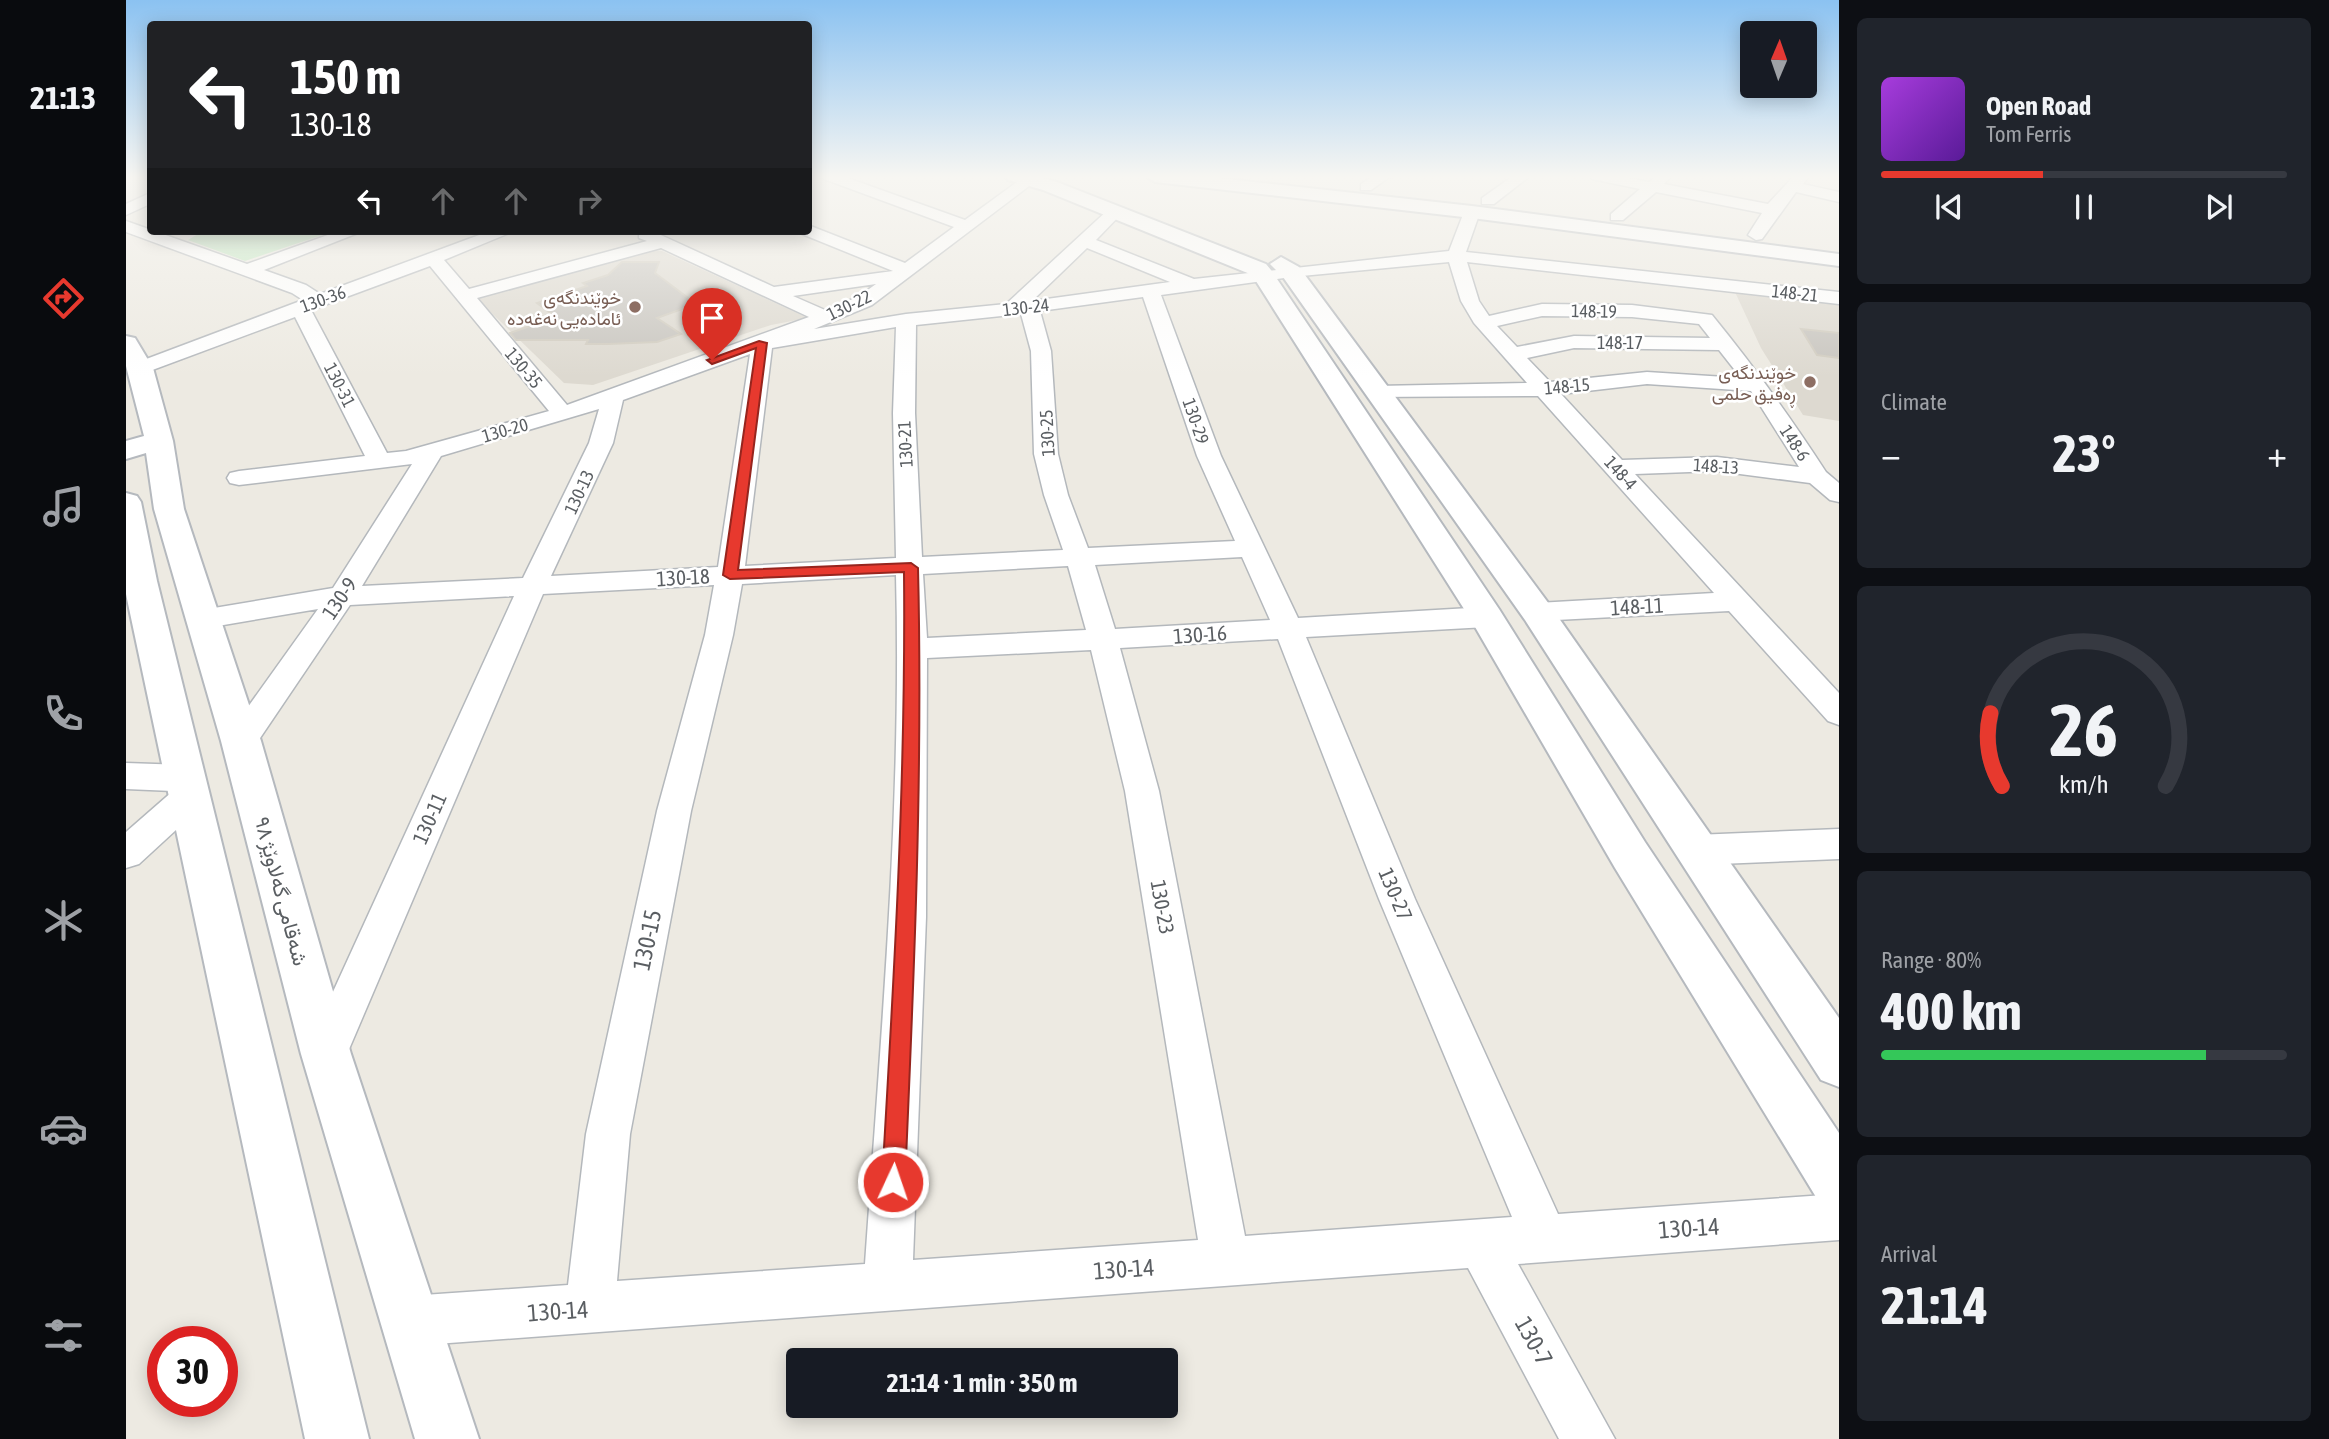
<!DOCTYPE html>
<html lang="en">
<head>
<meta charset="utf-8">
<style>
  :root { --surface:#171b24; --page:#20242c; --text:#f1f3f6; --muted:#9ea1a6; --line:#363941; --accent:#e7392e }
  body { margin:0; font-family:"Asap Condensed",Vazirmatn,sans-serif; background:var(--page); color:var(--text); height:100vh; display:flex; flex-direction:column; font-size:26px; white-space:nowrap }
  * { box-sizing:border-box; margin:0 }
  p { font-size:23px; color:var(--muted) }
  .icon { flex:none; width:38px; height:38px; fill:none; stroke:currentColor; stroke-width:2; stroke-linecap:round; stroke-linejoin:round }
  .map { position:relative; flex:1; overflow:hidden }
  .details { display:flex; flex-direction:column; gap:18px; padding:18px; background:#0d0f14; width:490px }
  .details>* { flex:none }
  .top-card { position:absolute; left:21px; top:21px; width:665px; height:214px; border-radius:7px; box-shadow:0 4px 18px #0003; background:#202124; color:#fff; overflow:hidden }
  .needle { width:46px; rotate:2deg }
  .controls { position:absolute; left:1614px; top:21px; display:grid; gap:14px }
  .controls a { display:grid; place-items:center; width:77px; height:77px; border-radius:7px; background:var(--surface); box-shadow:0 4px 18px #0003; font-size:35px }
  .speed { position:absolute; left:21px; top:1326px; display:flex; gap:14px; font-size:35px; font-weight:700; text-align:center }
  .speed>* { display:grid; place-content:center; width:91px; height:91px; border-radius:50%; background:var(--surface); box-shadow:0 4px 18px #0003; line-height:1 }
  .speed .limit { border:10px solid #d22; background:#fff; color:#111 }
  .pin { position:absolute; display:grid; place-items:center; width:60px; height:60px; color:#fff; margin:-72px -30px; border-radius:50% 50% 50% 0; rotate:-45deg; box-shadow:0 0 7px #0007 }
  .pin .icon { rotate:45deg }
  .me { position:absolute; width:77px; margin:-38px; rotate:3deg; stroke-linejoin:round; filter:drop-shadow(0 0 5px #0008) }
  .turn { display:flex; align-items:center; gap:24px; height:147px; padding:0 28px; font-size:32px }
  .turn .icon { width:91px; height:91px; stroke-width:2.5 }
  .turn b { display:block; font-size:49px; line-height:60px }
  .lanes { display:flex; align-items:center; height:66px; padding:0 28px; background:#0003; justify-content:center; gap:35px; direction:ltr }
  .lanes .off { opacity:.35 }
  .big { font-size:52px; font-weight:700; line-height:1.1 }
  .details .tile { flex:1; display:flex; flex-direction:column; justify-content:center; gap:10px; min-width:0; padding:0 24px; border-radius:10px; background:var(--page) }
  .details .dial { align-items:center; gap:0 }
  .dial svg { height:182px; overflow:visible; fill:none; stroke:var(--line); stroke-width:7; stroke-linecap:round; text-anchor:middle }
  .dial text { fill:var(--text); stroke:none }
  .song { display:flex; align-items:center; gap:21px }
  .cover { width:84px; height:84px; border-radius:10px; background:linear-gradient(135deg,hsl(280 70% 55%),hsl(270 70% 35%)) }
  .played { height:7px; border-radius:4px; background:linear-gradient(90deg,var(--accent) 40%,var(--line) 40%) }
  .keys { display:flex; justify-content:space-around; direction:ltr }
  .heat { display:flex; justify-content:space-between; align-items:center; font-size:38px; direction:ltr }
  .charge { height:10px; border-radius:5px; background:linear-gradient(90deg,#34c759 80%,var(--line) 0) }
  .trip { position:absolute; left:660px; top:1348px; width:392px; height:70px; border-radius:7px; background:var(--surface); box-shadow:0 4px 18px #0003; font-weight:700; line-height:70px; text-align:center }
  main { display:flex; flex:1; min-height:0 }
  .tab-bar { display:flex; flex-direction:column; width:126px; justify-content:space-around; align-items:center; background:#090b0e; color:var(--muted) }
  .tab-bar .icon { width:49px; height:49px }
  .tab-bar .current { color:var(--accent) }
  .tab-bar b { font-size:32px; color:var(--text) }
  .map>svg:first-child { display:block }
  .education { fill:#ddd9d0 }
  .green { fill:#bfe5be }
  .building { fill:#c8c5bf; stroke:#d1ccc0; stroke-width:2 }
  .lines { fill:none; stroke-linecap:round; stroke-linejoin:round }
  .street-casing { stroke:#b4b8bc; stroke-width:3 }
  .secondary-casing { stroke:#b5b9be; stroke-width:4 }
  .street { fill:#fff; fill-rule:evenodd }
  .secondary { fill:#fff; fill-rule:evenodd }
  .route { fill:#e7392e; stroke:#96251e; stroke-width:2 }
  .education-dot { fill:#8d6e63; stroke:#fff; stroke-width:2.5 }
  .labels { text-anchor:middle; dominant-baseline:central; stroke-width:5; stroke-linejoin:round; paint-order:stroke }
  .far-street-label { font-size:18px; fill:#5a5e62; stroke:#fff }
  .far-education-label { font-size:18px; fill:#785e54; stroke:#fff; text-anchor:end }
  .street-label { font-size:21px; fill:#5a5e62; stroke:#fff }
  .near-street-label { font-size:24px; fill:#5a5e62; stroke:#fff }
</style>
</head>
<body>
<main>
<nav class="tab-bar">
<b>21:13</b>
<svg class="icon current" aria-label="directions" viewBox="0 0 24 24"><path d="M12 3l9 9-9 9-9-9zM9 14v-3h6M13 9l2 2-2 2"/></svg>
<svg class="icon" aria-label="music" viewBox="0 0 24 24"><path d="M9 18V5l10-2v13"/><circle cx="6" cy="18" r="3"/><circle cx="16" cy="16" r="3"/></svg>
<svg class="icon" aria-label="phone" viewBox="0 0 24 24"><path d="M5 4h4l2 5-3 2q2 4 5 5l2-3 5 2v4C11 20 4 13 5 4z"/></svg>
<svg class="icon" aria-label="climate" viewBox="0 0 24 24"><path d="M12 3v18M4 7l16 10M4 17L20 7"/></svg>
<svg class="icon" aria-label="car" viewBox="0 0 24 24"><path d="M5 17H2v-5l4-1 3-4h7l3 4 3 1v5h-3M9 17h6M6 11h13"/><circle cx="7" cy="17" r="2"/><circle cx="17" cy="17" r="2"/></svg>
<svg class="icon" aria-label="filters" viewBox="0 0 24 24"><path d="M4 7h16M4 17h16"/><circle cx="9" cy="7" r="2"/><circle cx="15" cy="17" r="2"/></svg>
</nav>
<div class="map">
<svg width="1713" height="1439" viewBox="0 0 1713 1439">
  <rect width="100%" height="100%" fill="#edeae2"/>
  <g class="education">
    <path d="M515,251H536L682,318L645,325L467,385L438,383L348,296Z"/>
    <path d="M1609,292L1713,304V421L1677,415L1635,348Z"/>
  </g>
  <path class="green" d="M77,231H208L119,261L62,240Z"/>
  <g class="building">
    <path d="M496,262H533L529,273L570,304L531,318L555,334L531,342L482,344H460L462,340H390L384,333L430,317L411,303L461,286L457,283L482,275Z"/>
    <path d="M1675,329L1713,333V358L1691,355Z"/>
  </g>
  <g class="lines">
    <g class="street-casing">
      <g id="street">
        <path d="M696,176H716L839,220L898,177H908L911,180L746,305L688,329L780,314L880,304L983,209L989,207L997,212L970,240L1068,279L1323,251L1338,212L1346,207L1354,212L1340,252L1713,292V304L1341,262L1353,301L1363,316L1416,304L1506,305L1586,315C1627,365 1664,417 1700,472L1713,483V502L1704,500L1684,483L1591,471L1509,474L1713,693V725L1702,721L1603,611L1411,621L1401,619L1397,612L1401,605L1411,603L1588,593L1412,396L1243,397L1240,392L1251,386L1401,383L1348,323L1335,301L1323,262L1165,277L1035,295L1095,456L1172,618L1361,607L1371,610L1375,617L1371,624L1361,627L1180,637L1289,899L1432,1214L1713,1194V1240L1392,1264L1489,1439H1433L1342,1268L283,1346L265,1339L258,1321L265,1303L283,1296L442,1285L460,1134L531,811L579,635L588,585L417,594L215,1068L200,1074L185,1068L179,1054L185,1040L388,596L224,605L126,750L115,753L104,750L99,741L104,732L192,609L74,629L64,626L60,619L64,612L207,588L286,464L113,485L104,483L101,478L104,473L113,471L239,456L169,317L21,372H7L4,368L7,364L177,300L166,293L0,232V221L121,264L213,231H237L138,270L180,285L194,294L364,231H388L318,260L343,289L521,241L513,238V231H526L648,287L767,271L676,234L674,231H682V225L779,263L828,227L698,179ZM535,248L683,317L441,405L351,298ZM961,248L1044,282L906,301ZM304,266L423,411L280,451L261,453L185,310ZM750,284L732,297L699,310L667,296ZM1017,297L1071,456L1109,541L962,548L942,495L932,454L925,351L914,311ZM895,314L905,351L908,454L918,495L937,550L796,557L789,413L790,325ZM1416,316L1506,317L1573,324L1584,338L1448,336L1391,347L1371,326ZM770,327L767,413L770,558L619,566L646,348ZM1448,348L1593,350L1615,378L1521,372L1424,382L1401,358ZM624,354L592,567L425,576L487,443L497,400ZM1521,384L1625,391L1673,467L1591,457L1496,460L1435,394ZM473,409L463,443L397,578L236,586L315,456ZM1116,557L1144,620L989,629L969,565ZM942,566L960,630L801,638L797,574ZM770,575C776,805 755,1034 739,1264L491,1281L504,1134L565,811L607,635L616,584ZM1152,639L1253,899L1386,1217L1119,1236L1033,791L994,648ZM965,650L999,791L1072,1240L787,1260L800,917L801,658Z"/>
        <path d="M1247,176H1265L1245,190H1235V184Z"/>
        <path d="M1387,176H1404L1368,204H1356V198Z"/>
        <path d="M1463,176H1492L1523,182L1531,176H1545L1538,184L1642,204L1668,176H1683L1677,184L1713,192V202L1670,192L1636,239L1630,240L1622,235L1636,213L1530,192L1497,220H1485V214L1514,189L1466,179Z"/>
        <path d="M24,193V204L0,215V204Z"/>
        <path d="M0,763L59,765L71,769L76,778L71,786L80,797L75,807L13,864L0,868V832L47,791L0,789Z"/>
        <path d="M1713,829V859L1569,865L1556,860L1551,850L1556,840L1569,835Z"/>
      </g>
    </g>
    <g class="secondary-casing">
      <g id="secondary">
        <path d="M880,176H908L931,182L1140,264L1145,270L1373,609L1519,842L1713,1133V1210L1693,1202L1489,868L1345,620L1128,278L1124,274L917,190L882,180Z"/>
        <path d="M1020,176H1074L1346,206L1713,254V266L1346,218L1029,182Z"/>
        <path d="M1155,257L1173,267L1423,604L1713,1018V1087L1695,1080L1399,620L1157,277L1144,264Z"/>
        <path d="M0,336L9,338L27,368L47,441L58,509L135,741L225,1054L353,1439H289L175,1054L95,741L28,509L20,453L0,459V441L18,436L0,366Z"/>
        <path d="M0,493L11,496L15,502L31,581L243,1439H179L0,594Z"/>
      </g>
    </g>
    <use href="#street" class="street"/>
    <use href="#secondary" class="secondary"/>
  </g>
  <linearGradient id="sky" x2="0" y2="1"><stop stop-color="#8bc2f1"/><stop offset="0.47" stop-color="#f7f6f2"/><stop offset="1" stop-color="#f7f6f2" stop-opacity="0"/></linearGradient>
  <rect width="1713" height="377" fill="url(#sky)"/>
  <path class="route" d="M633,341L641,343L612,570L785,563L792,568C797,773 788,977 779,1182L775,1191L767,1194L759,1191L756,1182C768,979 780,776 778,572L604,579L597,575L630,348L586,364L581,360Z"/>
  <g class="education-dot">
    <circle cx="509" cy="307" r="7"/>
    <circle cx="1684" cy="382" r="7"/>
  </g>
  <g class="labels">
    <g class="far-street-label">
      <text transform="translate(1669 293) rotate(6)">148-21</text>
      <text transform="translate(197 299) rotate(-20)">130-36</text>
      <text transform="translate(723 305) rotate(-26)">130-22</text>
      <text transform="translate(900 307) rotate(-7)">130-24</text>
      <text transform="translate(1468 311) rotate(1)">148-19</text>
      <text x="1494" y="342">148-17</text>
      <text transform="translate(398 368) rotate(50)">130-35</text>
      <text transform="translate(214 385) rotate(63)">130-31</text>
      <text transform="translate(1441 386) rotate(-5)">148-15</text>
      <text transform="translate(1070 421) rotate(71)">130-29</text>
      <text transform="translate(379 430) rotate(-16)">130-20</text>
      <text transform="translate(921 433) rotate(-93)">130-25</text>
      <text transform="translate(1669 443) rotate(57)">148-6</text>
      <text transform="translate(779 444) rotate(-93)">130-21</text>
      <text transform="translate(1590 466) rotate(4)">148-13</text>
      <text transform="translate(1495 473) rotate(48)">148-4</text>
      <text transform="translate(453 492) rotate(-65)">130-13</text>
    </g>
    <g class="far-education-label">
      <text x="495" y="297">خوێندنگەی<tspan x="495" dy="21">ئامادەیی نەغەدە</tspan></text>
      <text x="1670" y="372">خوێندنگەی<tspan x="1670" dy="21">ڕەفیق حلمی</tspan></text>
    </g>
    <g class="street-label">
      <text transform="translate(557 577) rotate(-3)">130-18</text>
      <text transform="translate(213 598) rotate(-56)">130-9</text>
      <text transform="translate(1511 606) rotate(-3)">148-11</text>
      <text transform="translate(1074 634) rotate(-4)">130-16</text>
      <text transform="translate(303 818) rotate(-66)">130-11</text>
      <text transform="translate(156 891) rotate(75)">شەقامی گەلاوێژ ٩٨</text>
      <text transform="translate(1270 894) rotate(67)">130-27</text>
      <text transform="translate(1037 907) rotate(80)">130-23</text>
    </g>
    <g class="near-street-label">
      <text transform="translate(521 940) rotate(-78)">130-15</text>
      <text transform="translate(1563 1228) rotate(-4)">130-14</text>
      <text transform="translate(998 1269) rotate(-4)">130-14</text>
      <text transform="translate(432 1311) rotate(-4)">130-14</text>
      <text transform="translate(1408 1341) rotate(61)">130-7</text>
    </g>
  </g>
</svg>
<div class="controls">
<a><svg class="needle" viewBox="-14 -14 28 28"><path d="M0-13l5 13h-10z" fill="#e53935"/><path d="M0 13l5-13h-10z" fill="#9ea1a6"/></svg></a>
</div>
<div class="speed"><div class="limit">30</div></div>
<div class="pin" style="left:586px;top:360px;background:#d93025"><svg class="icon" aria-label="arrive" viewBox="0 0 24 24"><path d="M6 21V4h12l-3 4 3 4H6"/></svg></div>
<svg class="me" style="left:767px;top:1182px" viewBox="-20 -20 40 40"><circle r="17" fill="#e7392e" stroke="#fff" stroke-width="3"/><path d="M0-11L8 9 0 5-8 9z" fill="#fff"/></svg>
<div class="trip">21:14 · 1 min · 350 m</div>
<div class="top-card">
<div class="turn"><svg class="icon" aria-label="left" viewBox="0 0 24 24"><path d="M17 20v-9H6M10 6l-5 5 5 5"/></svg><div><b>150 m</b>130-18</div></div>
<div class="lanes"><svg class="icon" aria-label="left" viewBox="0 0 24 24"><path d="M17 20v-9H6M10 6l-5 5 5 5"/></svg><svg class="icon off" aria-label="ahead" viewBox="0 0 24 24"><path d="M12 20V5M6 11l6-6 6 6"/></svg><svg class="icon off" aria-label="ahead" viewBox="0 0 24 24"><path d="M12 20V5M6 11l6-6 6 6"/></svg><svg class="icon off" aria-label="right" viewBox="0 0 24 24"><path d="M7 20v-9h11M14 6l5 5-5 5"/></svg></div>
</div>
</div>
<section class="details">
<div class="tile">
<div class="song"><i class="cover"></i><div><b>Open Road</b><p>Tom Ferris</p></div></div>
<div class="played"></div>
<div class="keys"><svg class="icon" aria-label="previous" viewBox="0 0 24 24"><path d="M18 5L8 12l10 7zM5 5v14"/></svg><svg class="icon" aria-label="pause" viewBox="0 0 24 24"><path d="M8 5v14M16 5v14"/></svg><svg class="icon" aria-label="next" viewBox="0 0 24 24"><path d="M6 5l10 7-10 7zM19 5v14"/></svg></div>
</div>
<div class="tile"><p>Climate</p>
<div class="heat"><a>−</a><b class="big">23°</b><a>+</a></div>
</div>
<div class="tile dial"><svg viewBox="0 0 100 80">
<path d="M14 69A42 42 0 1 1 86 69"/>
<path d="M14 69A42 42 0 0 1 9 37" stroke="#e7392e"/>
<text x="50" y="56" font-size="32" font-weight="700">26</text>
<text x="50" y="72" font-size="11">km/h</text>
</svg></div>
<div class="tile"><p>Range · 80%</p><b class="big">400 km</b><div class="charge"></div></div>
<div class="tile"><p>Arrival</p><b class="big">21:14</b></div>
</section>
</main>
</body>
</html>
